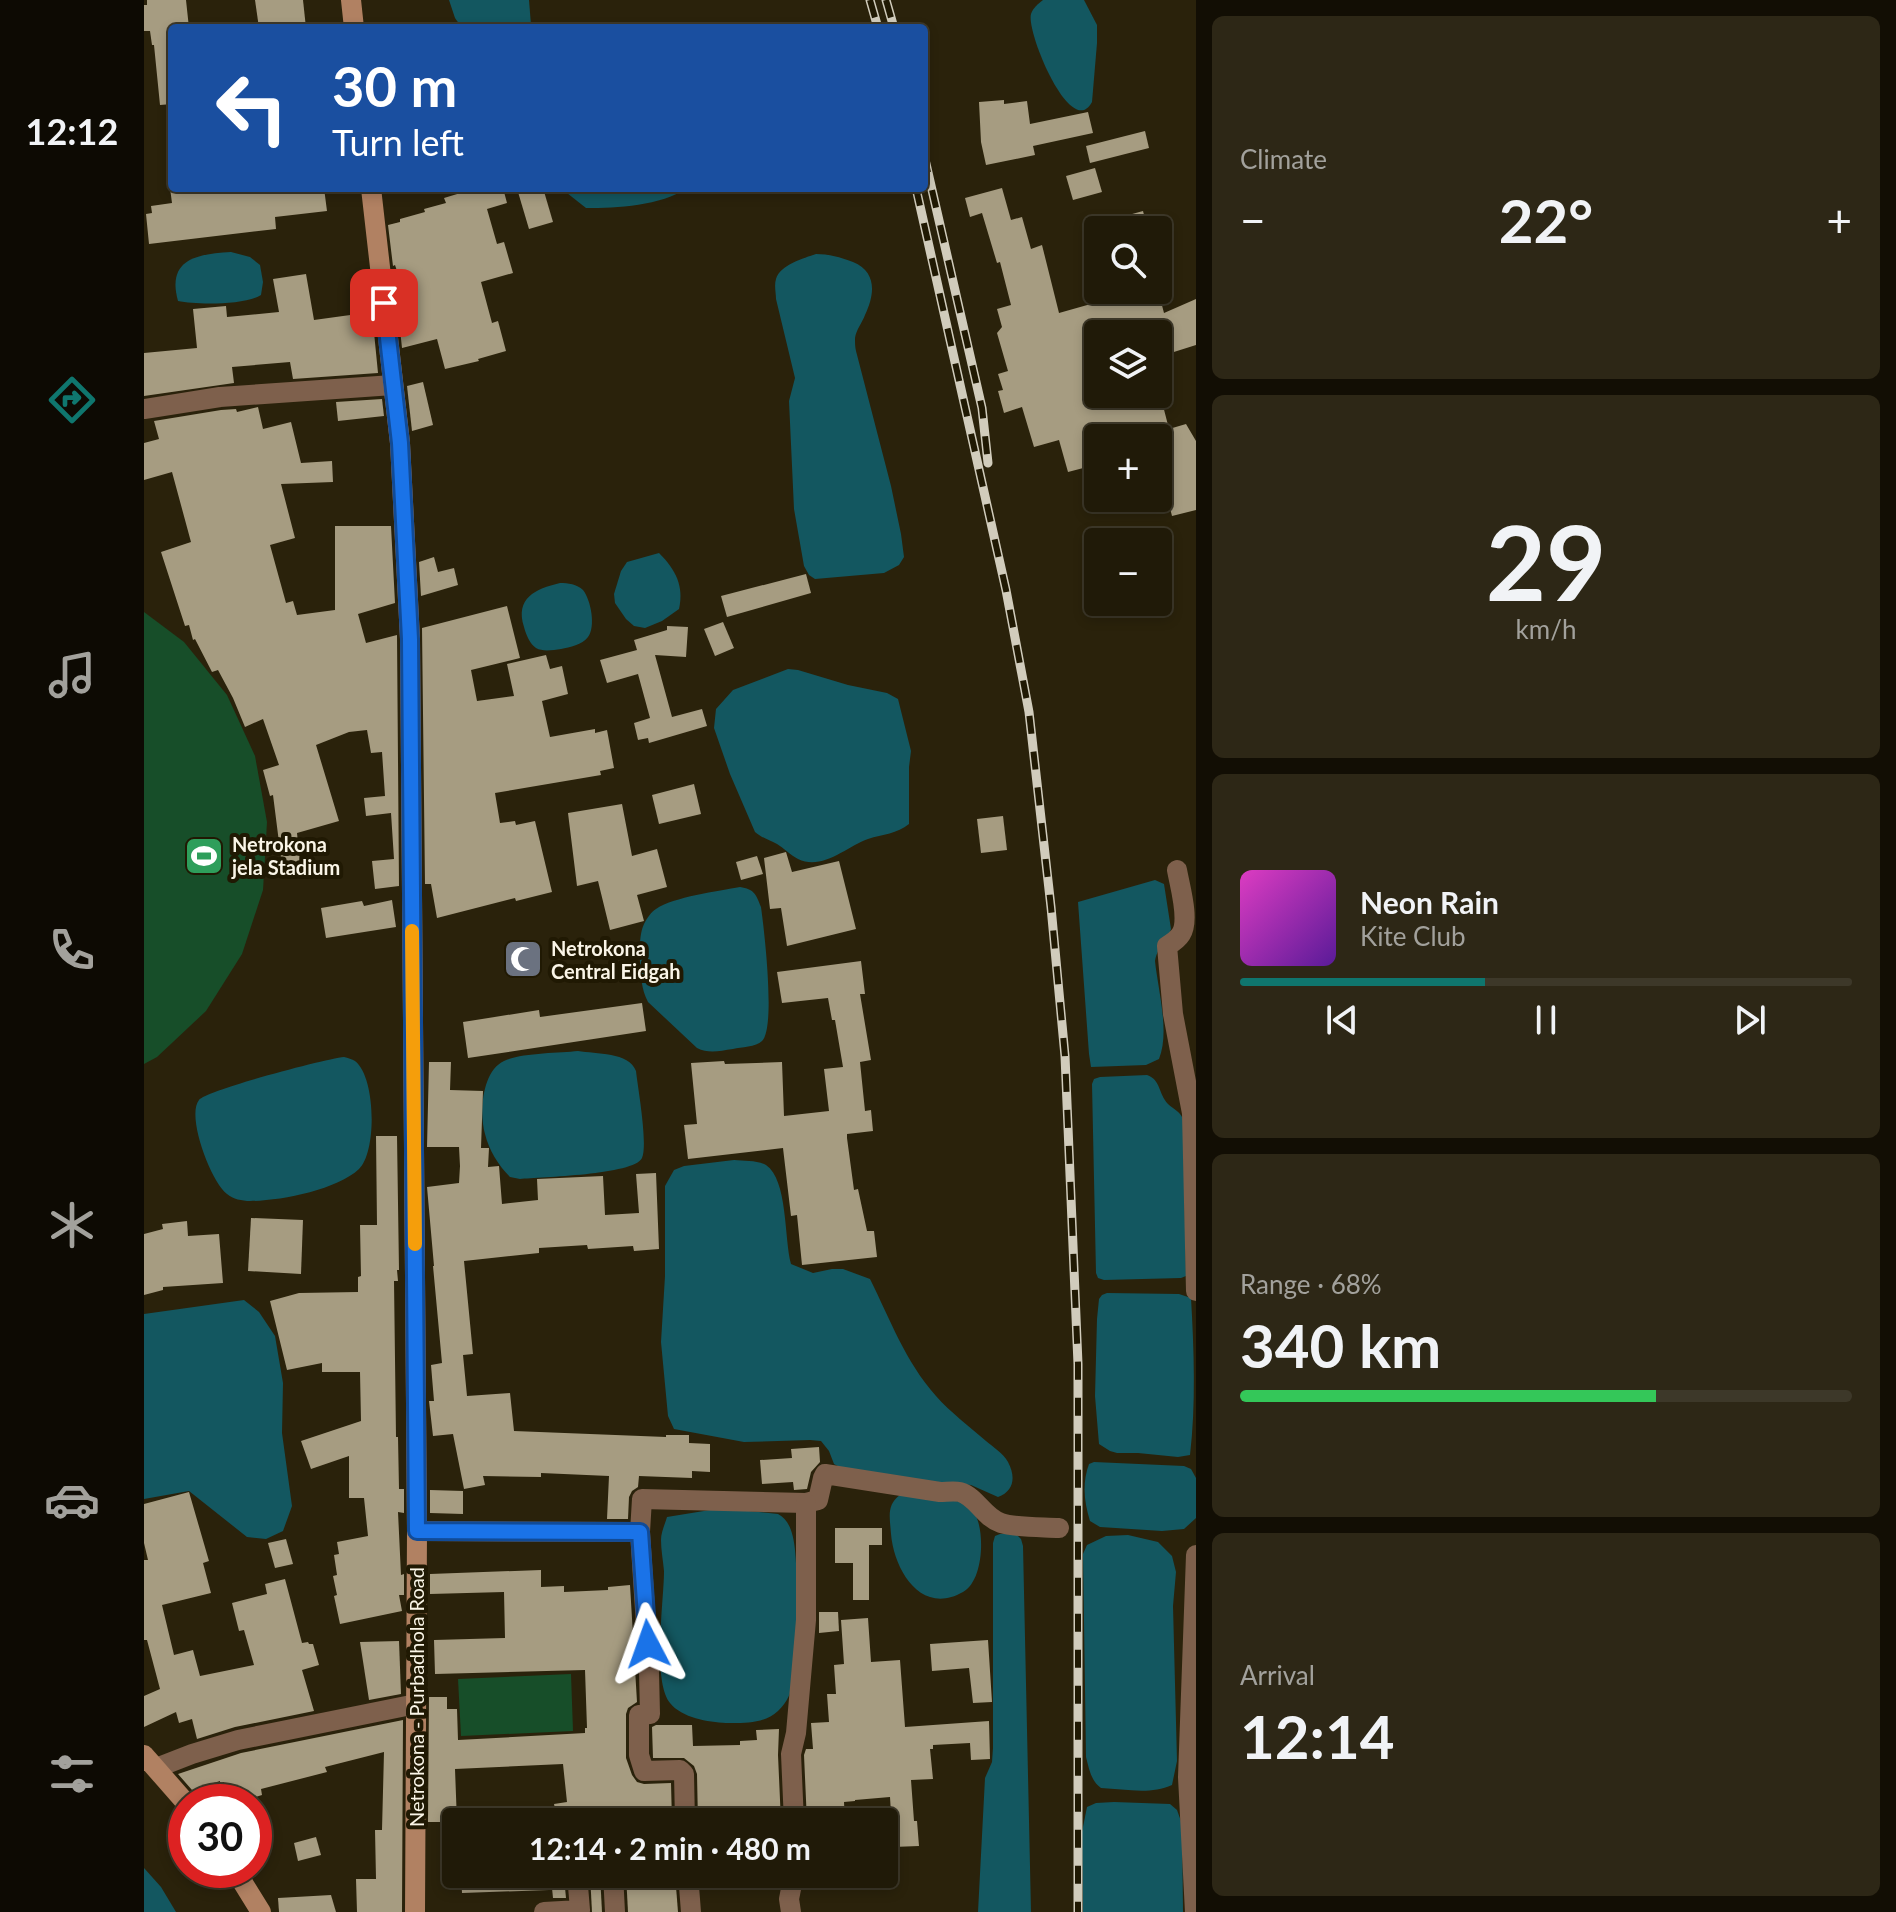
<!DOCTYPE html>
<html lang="en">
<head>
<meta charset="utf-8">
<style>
  :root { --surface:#201a08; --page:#2d2716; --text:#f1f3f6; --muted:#a2a19c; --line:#3d3829; --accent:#0f766e }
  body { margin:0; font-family:Lato,sans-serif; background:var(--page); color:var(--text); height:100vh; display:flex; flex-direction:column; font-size:30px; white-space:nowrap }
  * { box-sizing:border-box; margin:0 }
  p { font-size:26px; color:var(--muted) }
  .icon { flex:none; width:44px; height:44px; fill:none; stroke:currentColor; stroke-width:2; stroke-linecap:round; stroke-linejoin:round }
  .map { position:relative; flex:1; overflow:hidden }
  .sheet { display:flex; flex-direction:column; gap:16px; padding:16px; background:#120e04; width:700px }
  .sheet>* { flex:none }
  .banner { position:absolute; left:24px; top:24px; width:760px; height:168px; border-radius:8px; box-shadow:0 4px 12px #0003,0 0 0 2px var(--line); background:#1a4fa0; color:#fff; overflow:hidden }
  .buttons { position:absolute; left:940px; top:216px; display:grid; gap:16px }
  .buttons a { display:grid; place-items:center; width:88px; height:88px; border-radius:8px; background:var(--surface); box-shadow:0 4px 12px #0003,0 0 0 2px var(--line); font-size:40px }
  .speed { position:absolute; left:24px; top:1784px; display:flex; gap:16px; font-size:40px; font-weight:700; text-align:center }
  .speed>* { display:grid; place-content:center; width:104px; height:104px; border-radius:50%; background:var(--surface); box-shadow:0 4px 12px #0003,0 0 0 2px var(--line); line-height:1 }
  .speed .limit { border:12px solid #d22; background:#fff; color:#111 }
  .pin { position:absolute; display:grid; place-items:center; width:68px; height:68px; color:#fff; margin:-34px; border-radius:16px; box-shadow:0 4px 12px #0006 }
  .me { position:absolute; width:88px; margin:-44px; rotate:356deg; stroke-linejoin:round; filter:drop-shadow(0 0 6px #0008) }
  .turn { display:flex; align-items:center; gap:28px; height:168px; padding:0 32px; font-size:36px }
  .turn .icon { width:104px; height:104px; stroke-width:2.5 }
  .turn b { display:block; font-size:56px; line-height:68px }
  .big { font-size:60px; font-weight:700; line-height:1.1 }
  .sheet .widget { flex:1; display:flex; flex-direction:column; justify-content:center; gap:12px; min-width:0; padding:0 28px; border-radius:12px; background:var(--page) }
  .sheet .dial { align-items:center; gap:0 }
  .dial b { font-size:104px; line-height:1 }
  .song { display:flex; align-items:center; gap:24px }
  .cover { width:96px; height:96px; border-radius:12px; background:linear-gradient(135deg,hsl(310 70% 55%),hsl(270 70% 35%)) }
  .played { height:8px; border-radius:4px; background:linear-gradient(90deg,var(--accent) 40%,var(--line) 40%) }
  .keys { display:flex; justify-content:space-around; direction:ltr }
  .heat { display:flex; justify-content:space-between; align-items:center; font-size:44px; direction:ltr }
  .charge { height:12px; border-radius:6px; background:linear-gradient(90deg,#34c759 68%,var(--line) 0) }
  .trip { position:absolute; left:298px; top:1808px; width:456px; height:80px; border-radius:8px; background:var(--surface); box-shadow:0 4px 12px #0003,0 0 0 2px var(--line); font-weight:700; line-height:80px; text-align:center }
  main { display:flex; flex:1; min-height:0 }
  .dock { display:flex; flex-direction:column; width:144px; justify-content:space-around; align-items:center; background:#0d0a03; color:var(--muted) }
  .dock .icon { width:56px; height:56px }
  .dock .current { color:var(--accent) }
  .dock b { font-size:36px; color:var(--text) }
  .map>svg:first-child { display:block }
  .green { fill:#174e29 }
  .water { fill:#135760 }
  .building { fill:#a69c81 }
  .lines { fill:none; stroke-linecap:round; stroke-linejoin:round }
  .street { stroke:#7e604c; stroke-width:20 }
  .secondary { stroke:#b18162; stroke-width:20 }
  .rail-casing { stroke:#d1ccbc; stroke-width:9 }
  .rail { stroke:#201903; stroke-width:6; stroke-dasharray:18; stroke-linecap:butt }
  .route-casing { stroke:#114b97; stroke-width:20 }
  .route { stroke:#1a73e8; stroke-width:14 }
  .slow { stroke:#f59e0b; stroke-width:14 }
  .labels { text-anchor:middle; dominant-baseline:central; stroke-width:8; stroke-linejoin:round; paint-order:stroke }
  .poi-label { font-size:20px; font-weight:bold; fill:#faf5e7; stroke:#201903; text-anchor:start }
  .street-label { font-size:20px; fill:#faf5e7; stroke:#201903 }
</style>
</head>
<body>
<main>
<nav class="dock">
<b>12:12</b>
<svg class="icon current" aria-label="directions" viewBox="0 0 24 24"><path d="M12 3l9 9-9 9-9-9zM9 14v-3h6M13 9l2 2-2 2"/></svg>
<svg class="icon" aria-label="music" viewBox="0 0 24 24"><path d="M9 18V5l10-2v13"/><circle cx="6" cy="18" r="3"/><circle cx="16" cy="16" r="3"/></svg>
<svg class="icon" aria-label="phone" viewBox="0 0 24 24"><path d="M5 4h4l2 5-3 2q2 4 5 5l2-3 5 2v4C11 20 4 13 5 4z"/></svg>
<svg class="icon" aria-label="climate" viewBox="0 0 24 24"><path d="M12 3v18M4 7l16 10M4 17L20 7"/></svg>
<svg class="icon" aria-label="car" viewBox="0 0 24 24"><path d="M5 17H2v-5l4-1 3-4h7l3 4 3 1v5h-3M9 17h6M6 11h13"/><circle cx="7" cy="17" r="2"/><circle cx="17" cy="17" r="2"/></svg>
<svg class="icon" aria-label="filters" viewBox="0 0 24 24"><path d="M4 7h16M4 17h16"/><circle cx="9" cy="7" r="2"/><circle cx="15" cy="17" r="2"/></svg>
</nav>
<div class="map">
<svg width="1052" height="1912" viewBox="0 0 1052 1912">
  <rect width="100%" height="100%" fill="#2a220b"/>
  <g class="green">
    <path d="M0,612L40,642L83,695L111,756L123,822L119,890L98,954L62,1011L13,1057L0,1064Z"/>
    <path d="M427,1674L429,1731L317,1736L314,1679Z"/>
  </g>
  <g class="water">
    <path d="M305,0H385L387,25L386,28H318L311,18Z"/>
    <path d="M899,0H940L953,25V43L948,102C927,141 882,32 887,14C889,8 894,4 899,0Z"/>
    <path d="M421,188H543C517,206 473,208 442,208L423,193Z"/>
    <path d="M87,252L106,257L116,265L119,282L117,295C101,305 53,305 34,301C22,258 55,254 87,252Z"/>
    <path d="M672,254C685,254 696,257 709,262C733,272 731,294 721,315C718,323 712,330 711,338C711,343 711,347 712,351L747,486L757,534L760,557L755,565L740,573L671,579L665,575L660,566L650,509L645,401L651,378L632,299C632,293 630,285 632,279C636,265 660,258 672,254Z"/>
    <path d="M515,553C532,570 540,586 535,609L518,621L501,628L490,626L482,619L471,603L470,594L477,571L483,562Z"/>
    <path d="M416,583C424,583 433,584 439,590C447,600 452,627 444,637C438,645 426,647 417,649C409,650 399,652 392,648C386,644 382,635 380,627C371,598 391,589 416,583Z"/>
    <path d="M644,669L654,670L704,685L743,693L754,699L767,751L765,767V824C753,834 739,834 724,839C702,847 678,871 654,859C646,855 640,848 633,844C625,840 618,838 611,832L586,774L570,728L572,709L589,690Z"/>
    <path d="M1011,880L1020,884L1027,929C1023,941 1014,945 1011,961C1014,990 1026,1032 1015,1059L1002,1065L947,1067L945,1054L934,902Z"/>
    <path d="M596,887C610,889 612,894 617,907C620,928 632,1028 618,1041C612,1047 597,1047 589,1049C575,1051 565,1054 553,1048L504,1002C497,989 497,976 496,960C496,948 495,935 500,924C503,918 507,912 512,909C529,897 575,891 596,887Z"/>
    <path d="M434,1051C452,1054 485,1052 492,1071C494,1089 504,1144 498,1158C490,1175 396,1177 376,1179L366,1177C354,1165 345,1150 341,1134C335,1113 338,1071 360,1061C376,1053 415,1053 434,1051Z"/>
    <path d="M200,1057C204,1058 208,1059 211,1061C232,1077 233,1152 215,1169C193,1190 135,1201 106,1201C98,1201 89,1199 83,1194C67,1182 42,1116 55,1100C63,1090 181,1059 200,1057Z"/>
    <path d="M1003,1075C1017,1080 1014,1093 1024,1104C1030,1110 1035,1110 1039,1119L1042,1276L1037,1278L960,1280L954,1278L952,1273L948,1084L950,1079L956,1077Z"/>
    <path d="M590,1160C600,1161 613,1160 622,1165C644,1180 640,1238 647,1264L669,1273L688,1269H699L726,1279C746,1319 761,1361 792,1396C806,1412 825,1426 842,1441C849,1447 859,1453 864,1462C872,1477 870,1491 854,1497L827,1485L761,1479L703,1471L690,1464L685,1451L677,1441L666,1440L600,1442L530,1429L524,1416L517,1342L521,1276V1186L530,1170L540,1166Z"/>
    <path d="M963,1293L1035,1294L1047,1298C1050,1349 1052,1406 1046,1455L1034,1457L994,1453H973L966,1451L955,1444L951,1396L953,1319L955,1299L958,1295Z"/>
    <path d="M100,1300L115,1312L131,1336L139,1383L138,1433L148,1506L139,1531L122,1539L103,1537L45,1491L0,1499V1314Z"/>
    <path d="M950,1462L1040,1466L1047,1469L1052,1478V1518L1040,1529L1018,1531L956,1527L946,1521C940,1502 938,1483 945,1464Z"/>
    <path d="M756,1495L820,1502C824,1506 830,1511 832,1516C841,1535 839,1581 819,1592C777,1616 750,1570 747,1534C746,1518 742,1505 756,1495Z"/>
    <path d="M566,1510H595L634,1514C653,1523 651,1558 653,1575C655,1589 654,1604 654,1618C654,1645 657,1691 634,1711C620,1724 599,1723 582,1723C564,1722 538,1718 526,1703C508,1681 520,1601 520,1571C519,1560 517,1550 517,1540C517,1532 521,1524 523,1517Z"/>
    <path d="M871,1533L877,1539L879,1546L887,1912H834L841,1778L848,1762L849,1748V1543L851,1536L856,1534Z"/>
    <path d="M984,1535L1014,1542L1028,1556L1032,1572L1029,1606L1033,1761L1028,1785C1006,1795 981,1789 957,1788C947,1781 945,1769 942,1757L939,1554L943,1545L962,1536Z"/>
    <path d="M970,1802L1026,1804L1033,1810L1038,1824L1039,1912H939L938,1832L943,1807L952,1803Z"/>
    <path d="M0,1868L17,1887L32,1912H0Z"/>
  </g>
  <g class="building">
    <path d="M3,0H42L45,28H28V104L16,105L10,45H8L6,31H0V5H3Z"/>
    <path d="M111,0H159L162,28H115Z"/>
    <path d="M860,100V104L883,101L886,124L944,112L949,133L889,146L891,155L842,165L837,142L835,102Z"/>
    <path d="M1001,131L1005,148L946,163L942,146Z"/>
    <path d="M951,168L958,192L929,200L922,176Z"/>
    <path d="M26,188H180L183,211L131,217L132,229L5,244L2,214L8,213L7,206L28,203Z"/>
    <path d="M333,188H359L363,203L343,209L353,244L360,242L369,273L337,282L348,323L354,321L362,351L334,359L335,361L301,369L293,339L258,348L253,301L262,298L251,265L249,266L244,225L256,222V219L281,212L280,209L302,203L300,198Z"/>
    <path d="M388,188H399L409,222L385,229L374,192Z"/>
    <path d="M858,188L867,220L878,217L887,249L898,245L915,313L968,298L967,296L987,290H1014L1020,313L1052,299V345L1014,357V334H954V394H1016L1025,429L1042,424L1052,441V510L1028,516L1014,461V438H954V462L946,464L947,466L924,472L915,440L890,447L878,407L860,413L854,391L859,390L854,374L864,371L853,333L858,327L853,309L867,305L856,262L853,263L838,213L826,217L821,198Z"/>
    <path d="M999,211L1004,230H985L981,216Z"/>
    <path d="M162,274L170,320L228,312L234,373L149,379L146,362L88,367L90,383L0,396V353L53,348L49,309L82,306L83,317L135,312L129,279Z"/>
    <path d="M279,382L289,425L268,431L263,386Z"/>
    <path d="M238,399L240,416L194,421L192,402Z"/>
    <path d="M114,407L119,429L147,422L157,463L188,461L189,482L137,484L151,538L126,545L142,603L149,601L153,615L191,610V526H247L251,603L214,614L222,643L253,635L255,886L231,889L228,861L250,859L247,813L222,816L220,798L241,796L238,752L227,753L223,730L205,732L172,745L195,821L153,833L156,863L138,866L129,795L126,796L119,770L135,765L119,719L101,727L89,698L74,670L68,672L51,639L49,640L45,625L41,626L17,552L47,542L28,472L0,480V443L15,439L10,421L77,410L92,409L93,412Z"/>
    <path d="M290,557L294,572L310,568L314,585L277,596L275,562Z"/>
    <path d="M662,574L667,593L583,617L577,596Z"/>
    <path d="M363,606L376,658L327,670L333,701L370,696L363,664L402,655L406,669L418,666L424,694L398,701L406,737L451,729V733L463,730L470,768L456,771L457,775L351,793L356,823L371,821L372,825L391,821L408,892L372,901L371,898L293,918L287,884H281L278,628Z"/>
    <path d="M579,622L590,648L571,656L560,629Z"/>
    <path d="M523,626L544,627L542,657L511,655L528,717L558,709L563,726L505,743L504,738L494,740L490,723L506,718L494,674L463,683L456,660L493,650L490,640L523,630Z"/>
    <path d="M550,784L557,814L515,824L508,795Z"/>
    <path d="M478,804L488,856L513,849L523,887L493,895L500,921L466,930L454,881L433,886L424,813Z"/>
    <path d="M859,816L863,850L837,853L833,819Z"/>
    <path d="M642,852L648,872L695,861L712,929L643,946L637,908L626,909L620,858Z"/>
    <path d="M613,856L619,874L597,880L592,862Z"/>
    <path d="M248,900L252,927L182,938L177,908L218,901L220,906Z"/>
    <path d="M717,961L721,994H716L727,1060L716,1062L721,1111L727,1110L729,1131L703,1134V1138L710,1190L714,1189L723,1231H730L733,1257L658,1265L653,1215L647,1216L639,1148L544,1159L540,1125L553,1124L547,1063L580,1061L581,1064L638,1062L640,1116L685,1111L680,1069L699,1067L691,1020H688L684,998L638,1003L633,972Z"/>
    <path d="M498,1003L502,1031L324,1058L319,1022L395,1010L396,1017Z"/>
    <path d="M285,1062H307L306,1090L339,1091L337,1148H345L344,1167L355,1166L358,1204L394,1200L393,1179L459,1176L461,1215L495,1213L492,1174L512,1173L515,1249L490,1251L489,1246L444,1249L443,1245L395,1248V1253L320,1261L329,1354L319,1355L323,1396L366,1393L370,1431L522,1437V1435H545V1443L566,1444V1472L548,1471V1478L495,1476L494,1487L488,1491L485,1497L484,1519H463L465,1476L397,1473V1477L339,1476L341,1485L320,1489L309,1434L289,1436L285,1401H290L287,1365L298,1363L289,1266H290L283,1187L315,1183L316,1166L315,1147H283Z"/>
    <path d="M232,1136H253L255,1270H253L254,1281H250L252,1437H254L255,1489H260V1513L254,1512L257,1575L260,1574V1595H255L258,1611L196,1624L190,1596L193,1595L189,1576L193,1575L190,1555L195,1554L193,1542L224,1536L220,1498H205V1456L167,1469L157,1441L217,1421L216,1372H178V1363L143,1370L126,1301L155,1293L214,1292V1277L217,1276L216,1225H233Z"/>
    <path d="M107,1218L159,1220L157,1274L104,1271Z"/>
    <path d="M43,1221L44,1236L75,1234L79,1283L19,1287V1290L0,1295V1234L19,1229L18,1224Z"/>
    <path d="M675,1447L676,1462L667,1472L663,1489L650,1490L649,1482L618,1484L616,1460L648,1458L647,1449Z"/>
    <path d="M286,1490L319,1491V1514L286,1513Z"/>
    <path d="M45,1492L65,1561L59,1563L67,1593L18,1605L30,1655L49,1650L56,1676L110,1665L100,1630L95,1631L88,1603L123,1594L121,1584L141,1579L158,1643L164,1642L165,1644H169L175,1665L158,1670L170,1711L91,1727L53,1739L48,1719L35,1723L32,1712L0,1727V1696L16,1689L3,1640H0V1560H4L0,1543V1504Z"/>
    <path d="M691,1528H738V1545H725V1600H709V1563H691Z"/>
    <path d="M142,1539L149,1564L131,1568L124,1543Z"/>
    <path d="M397,1570V1587L420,1586V1592L464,1590V1587L486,1585L493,1702L484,1708L482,1714V1758L488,1775L493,1782L500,1784L527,1783L528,1822H414L410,1804L423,1802L419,1764L311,1769L313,1822H284L285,1697H303V1709H313L314,1740L441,1733V1728H443L441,1670L291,1674L290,1640L361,1638L360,1592L286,1594V1574Z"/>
    <path d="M675,1612H694L695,1631L675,1633Z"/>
    <path d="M724,1618L727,1662L756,1660L761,1727L845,1721L846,1759L827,1760L826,1743L789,1745V1749H786L789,1779L767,1780L770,1821H773L775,1846L749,1847L746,1797L711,1800V1801L700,1802L701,1822H663L660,1755L662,1749H669L667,1723L685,1722L683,1694H692L690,1665L700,1664L697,1620Z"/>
    <path d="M844,1640L848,1702L829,1703L825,1668L788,1671L786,1644Z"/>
    <path d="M255,1641L257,1694L225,1700L216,1642Z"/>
    <path d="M259,1720L258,1912H213L212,1879H232L231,1830H238L240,1752L181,1767L183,1772L117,1789L118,1795L95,1802H86L80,1782L76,1783V1781L48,1790L34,1774L97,1753Z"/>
    <path d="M512,1725H548L549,1746L596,1745V1741L613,1740L612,1730L635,1729L634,1755L637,1822H554L553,1774L550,1766L540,1758H509L508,1727Z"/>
    <path d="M172,1837L177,1855L154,1861L150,1843Z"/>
    <path d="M317,1874H402L405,1890L318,1893Z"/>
    <path d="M446,1874H456L458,1912H448Z"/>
    <path d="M482,1874H531L534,1912H484Z"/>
    <path d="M420,1877L422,1898H409L407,1878Z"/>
    <path d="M187,1895L192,1912H135L134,1898Z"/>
  </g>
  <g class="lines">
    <g class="street">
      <path d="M0,409L76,397L249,385"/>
      <path d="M1033,870C1036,887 1046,920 1037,934C1034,939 1028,943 1023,946L1029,1014L1048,1113L1052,1291"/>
      <path d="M273,1531L496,1532L505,1672L506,1714L495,1715V1755L500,1771L536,1770L540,1774L541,1822"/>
      <path d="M496,1532L498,1499L662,1503L674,1500L679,1478L681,1474L796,1492C802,1492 810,1491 816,1492C833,1497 839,1517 857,1523C872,1528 898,1527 915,1528"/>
      <path d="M12,1768L48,1754L94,1740L272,1704"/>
      <path d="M650,1822L647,1754L652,1733L662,1620V1503"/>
      <path d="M469,1874L471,1912"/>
      <path d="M544,1874L547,1912"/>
      <path d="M400,1912L436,1910L433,1874"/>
      <path d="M647,1912L645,1899L650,1874"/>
      <path d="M1051,1912L1044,1777L1052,1555"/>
    </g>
    <g class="secondary">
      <path d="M207,0L210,28"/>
      <path d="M227,188L256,443L266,639L273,1531L271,1912"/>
      <path d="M0,1755L42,1803"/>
      <path d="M91,1870L117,1912"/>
    </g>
    <g class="rail-casing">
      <g id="rail">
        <path d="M726,0L734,28"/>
        <path d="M742,0L750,28"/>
        <path d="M780,155L838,408L844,463"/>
        <path d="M772,188L862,590L885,712L907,907L921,1056L934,1364V1912"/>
      </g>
    </g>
    <use href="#rail" class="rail"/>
  </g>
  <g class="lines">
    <g class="route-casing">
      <path id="route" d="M240,303L256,443L266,639L273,1531L496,1532L504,1644"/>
    </g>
    <use href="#route" class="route"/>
    <path class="slow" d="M268,931L271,1244"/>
  </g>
  <defs>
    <g id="stadium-square" transform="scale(2)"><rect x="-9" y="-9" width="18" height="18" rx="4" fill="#2e9e5b" stroke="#201903"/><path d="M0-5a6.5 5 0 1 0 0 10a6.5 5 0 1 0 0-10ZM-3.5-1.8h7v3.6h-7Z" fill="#fff"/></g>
    <g id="mosque-square" transform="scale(2)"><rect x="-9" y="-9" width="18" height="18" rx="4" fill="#6b7280" stroke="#201903"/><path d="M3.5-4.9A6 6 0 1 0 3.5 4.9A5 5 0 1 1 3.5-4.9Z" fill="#fff"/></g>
  </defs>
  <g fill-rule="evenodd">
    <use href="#stadium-square" x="60" y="856"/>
    <use href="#mosque-square" x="379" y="959"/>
  </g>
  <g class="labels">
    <g class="poi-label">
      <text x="88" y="844">Netrokona<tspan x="88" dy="23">jela Stadium</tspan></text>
      <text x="407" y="948">Netrokona<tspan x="407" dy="23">Central Eidgah</tspan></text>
    </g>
    <g class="street-label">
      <text transform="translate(272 1697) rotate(-90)">Netrokona - Purbadhola Road</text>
    </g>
  </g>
</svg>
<div class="buttons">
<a><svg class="icon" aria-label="search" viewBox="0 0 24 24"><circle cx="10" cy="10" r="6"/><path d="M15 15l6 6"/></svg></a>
<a><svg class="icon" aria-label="layers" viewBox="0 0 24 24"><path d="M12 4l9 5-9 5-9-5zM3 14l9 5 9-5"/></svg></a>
<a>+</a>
<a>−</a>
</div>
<div class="speed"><div class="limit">30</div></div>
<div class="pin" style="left:240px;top:303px;background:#d93025"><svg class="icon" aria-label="arrive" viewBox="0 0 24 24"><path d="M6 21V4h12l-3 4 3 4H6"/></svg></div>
<svg class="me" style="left:504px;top:1644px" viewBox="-20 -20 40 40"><path d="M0-17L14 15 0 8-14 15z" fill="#1a73e8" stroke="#fff" stroke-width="4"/></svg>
<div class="trip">12:14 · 2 min · 480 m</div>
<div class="banner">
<div class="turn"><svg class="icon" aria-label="left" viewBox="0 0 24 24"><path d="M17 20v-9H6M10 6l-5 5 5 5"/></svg><div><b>30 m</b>Turn left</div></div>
</div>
</div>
<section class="sheet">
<div class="widget"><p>Climate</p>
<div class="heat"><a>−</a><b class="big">22°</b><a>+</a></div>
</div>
<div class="widget dial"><b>29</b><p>km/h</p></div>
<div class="widget">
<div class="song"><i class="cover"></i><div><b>Neon Rain</b><p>Kite Club</p></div></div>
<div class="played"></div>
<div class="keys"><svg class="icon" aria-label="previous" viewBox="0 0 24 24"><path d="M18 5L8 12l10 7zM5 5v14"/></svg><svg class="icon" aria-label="pause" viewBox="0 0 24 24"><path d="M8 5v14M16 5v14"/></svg><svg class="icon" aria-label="next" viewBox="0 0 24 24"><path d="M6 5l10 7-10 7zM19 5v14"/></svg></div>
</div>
<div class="widget"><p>Range · 68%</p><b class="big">340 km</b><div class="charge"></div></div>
<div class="widget"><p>Arrival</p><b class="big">12:14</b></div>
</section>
</main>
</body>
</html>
